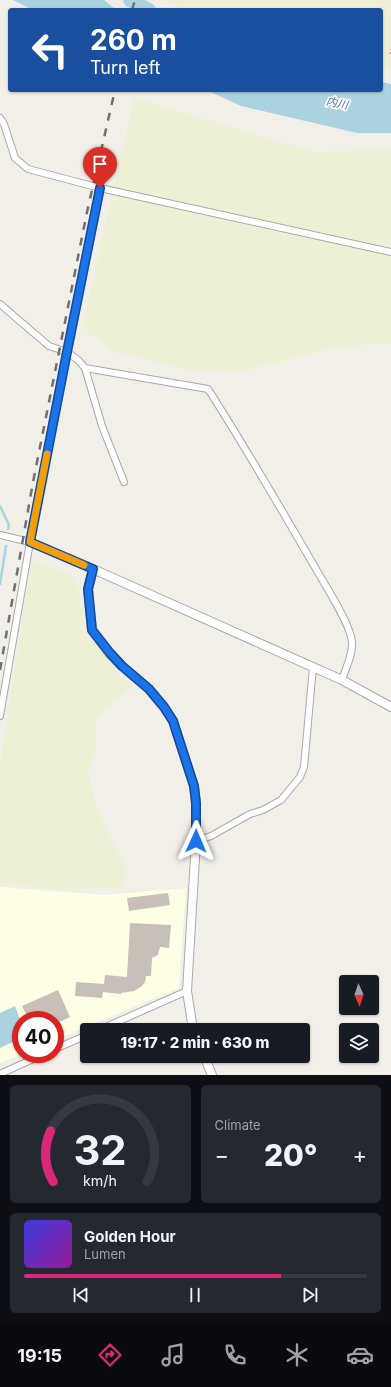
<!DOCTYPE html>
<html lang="en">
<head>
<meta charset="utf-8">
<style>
  :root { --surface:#171b24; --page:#242831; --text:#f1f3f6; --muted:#9ea1a6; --line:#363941; --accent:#db2777 }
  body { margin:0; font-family:Inter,"Noto Sans JP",sans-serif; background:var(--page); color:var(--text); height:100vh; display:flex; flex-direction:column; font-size:15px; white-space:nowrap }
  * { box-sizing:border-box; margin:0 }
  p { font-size:13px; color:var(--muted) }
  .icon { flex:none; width:22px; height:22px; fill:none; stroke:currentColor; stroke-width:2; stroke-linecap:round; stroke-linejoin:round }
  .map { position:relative; height:1075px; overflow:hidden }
  .side { display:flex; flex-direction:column; gap:10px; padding:10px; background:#0d0f14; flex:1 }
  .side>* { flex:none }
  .top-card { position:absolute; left:8px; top:8px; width:375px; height:84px; border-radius:4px; box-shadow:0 1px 3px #0004; background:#1a4fa0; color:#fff; overflow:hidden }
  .needle { width:26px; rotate:177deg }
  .tools { position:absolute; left:339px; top:975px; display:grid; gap:8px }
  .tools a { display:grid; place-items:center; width:40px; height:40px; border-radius:4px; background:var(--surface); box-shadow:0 1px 3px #0004; font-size:20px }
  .speed { position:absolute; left:12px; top:1011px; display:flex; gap:8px; font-size:20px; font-weight:700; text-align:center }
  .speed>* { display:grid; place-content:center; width:52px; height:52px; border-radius:50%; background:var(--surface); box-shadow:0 1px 3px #0004; line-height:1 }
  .speed .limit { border:6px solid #d22; background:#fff; color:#111 }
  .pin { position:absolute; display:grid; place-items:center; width:34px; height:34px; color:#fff; margin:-41px -17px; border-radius:50% 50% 50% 0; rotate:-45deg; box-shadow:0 0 4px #0007 }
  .pin .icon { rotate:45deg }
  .me { position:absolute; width:44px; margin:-22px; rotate:1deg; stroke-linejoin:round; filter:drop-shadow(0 0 3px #0008) }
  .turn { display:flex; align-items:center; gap:14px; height:84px; padding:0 16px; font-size:18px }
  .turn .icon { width:52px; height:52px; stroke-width:2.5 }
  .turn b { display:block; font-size:28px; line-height:34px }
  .big { font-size:30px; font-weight:800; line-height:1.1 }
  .side .widget { flex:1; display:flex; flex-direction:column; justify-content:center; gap:6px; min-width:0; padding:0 14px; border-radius:6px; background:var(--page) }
  .side .dial { align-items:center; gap:0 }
  .dial svg { height:104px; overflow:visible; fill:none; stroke:var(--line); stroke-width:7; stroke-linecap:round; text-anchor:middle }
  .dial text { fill:var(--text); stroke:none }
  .song { display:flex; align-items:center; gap:12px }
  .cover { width:48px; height:48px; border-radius:6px; background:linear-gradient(135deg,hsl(240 70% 55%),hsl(300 70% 35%)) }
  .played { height:4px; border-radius:2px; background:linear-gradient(90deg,var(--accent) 75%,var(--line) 75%) }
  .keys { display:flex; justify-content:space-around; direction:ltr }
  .heat { display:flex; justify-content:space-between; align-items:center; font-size:22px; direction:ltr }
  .side .tiles { flex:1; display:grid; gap:10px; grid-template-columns:1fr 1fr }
  .widget:last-child { grid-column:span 2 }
  .trip { position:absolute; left:80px; top:1023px; width:230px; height:40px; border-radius:4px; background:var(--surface); box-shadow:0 1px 3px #0004; font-weight:800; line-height:40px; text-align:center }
  .tab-bar { display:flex; height:64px; justify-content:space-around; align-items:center; background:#090b0e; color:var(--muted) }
  .tab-bar .icon { width:28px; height:28px }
  .tab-bar .current { color:var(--accent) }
  .tab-bar b { font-size:18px; color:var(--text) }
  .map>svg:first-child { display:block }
  .education { fill:#ffffe5 }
  .farmland { fill:#eef0d5 }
  .water { fill:#aad3df }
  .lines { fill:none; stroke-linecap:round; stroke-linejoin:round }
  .stream { stroke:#aad3df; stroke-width:2.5 }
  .river { stroke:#aad3df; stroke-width:14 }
  .building { fill:#c7bfb8 }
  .minor-casing { stroke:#a9a9a9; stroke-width:8 }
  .tertiary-casing { stroke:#a9a9a9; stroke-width:10 }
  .path { stroke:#fa8072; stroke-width:1.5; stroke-dasharray:2 2; stroke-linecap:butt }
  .minor { stroke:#fff; stroke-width:6 }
  .tertiary { stroke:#fff; stroke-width:8 }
  .rail { stroke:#707070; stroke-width:2.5; stroke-dasharray:8 8; stroke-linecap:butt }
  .route-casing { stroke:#114b97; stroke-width:10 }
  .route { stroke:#1a73e8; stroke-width:7 }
  .slow { stroke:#f59e0b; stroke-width:7 }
  .labels { text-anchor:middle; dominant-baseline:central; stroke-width:3.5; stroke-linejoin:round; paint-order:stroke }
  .water-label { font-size:11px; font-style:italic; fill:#4a7aab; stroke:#fff }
</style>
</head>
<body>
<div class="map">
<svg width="391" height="1075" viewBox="0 0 391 1075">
  <rect width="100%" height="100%" fill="#f2efe9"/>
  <path class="education" d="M0,887L105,895L186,888L179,988L55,1040V1020H21L22,1054L0,1063Z"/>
  <g class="farmland">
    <path d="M162,0H391V70L381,68V10H188Z"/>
    <path d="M134,98L314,152L391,149V343L338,347L242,371L189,370L117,353L82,328Z"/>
    <path d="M31,561L68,572L78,582L85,631L122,678L133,686L96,718L95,753L88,771L96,806L128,873L120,887L63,889L0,884V765Z"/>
  </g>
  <g class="water">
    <path d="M13,0H104L116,10H33Z"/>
    <path d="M381,82L391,84V133H357L241,106L206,90H381Z"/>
    <path d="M15,1006L21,1022V1038L0,1048V1013Z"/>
  </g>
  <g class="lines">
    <g class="stream">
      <path d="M0,506L9,525L8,529"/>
      <path d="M0,584L6,546"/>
    </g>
    <path class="river" d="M130,0L149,10"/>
  </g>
  <g class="building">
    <path d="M168,893L170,905L129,911L127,898Z"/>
    <path d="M130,923L171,925L169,948L160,947L158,955L152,958L151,976H146L145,982L142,986L134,991L121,993V994L103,992L102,998L75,996L76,982L104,984L105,975L127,977Z"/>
    <path d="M58,990L70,1017L55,1024V1020H29L22,1006Z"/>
  </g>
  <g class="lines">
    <g class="minor-casing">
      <g id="minor">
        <path d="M0,118L4,124L15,158L28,169L100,188L391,252"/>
        <path d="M0,304L49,346L67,352L78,360L85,368L102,426L124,482"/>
        <path d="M85,368L208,389C246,448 281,509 316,569C325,585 351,625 352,642C353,655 346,667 342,680"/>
        <path d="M0,535L30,542L93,569"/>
        <path d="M0,716L30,542L67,352L100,188"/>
        <path d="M196,841L211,836L250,814L263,810L281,800L300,777L304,767L313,667"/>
        <path d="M99,1030L187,991"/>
        <path d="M55,1049L87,1035"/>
        <path d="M0,1074L44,1054"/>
      </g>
    </g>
    <g class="tertiary-casing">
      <g id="tertiary">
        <path d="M193,1030L187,991L196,841V803L194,786L173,721L164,707L149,689L122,666L109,653L92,630L88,589L93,569L342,680L391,707"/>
        <path d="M204,1056L212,1075"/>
      </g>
    </g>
    <path class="path" d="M390,54L391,49"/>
    <use href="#minor" class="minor"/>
    <use href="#tertiary" class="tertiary"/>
    <g class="rail">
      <path d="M132,10L135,0"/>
      <path d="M0,670L33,482L87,212L115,90"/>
    </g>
  </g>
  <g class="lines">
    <g class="route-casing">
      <path id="route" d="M100,188L67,352L30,542L93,569L88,589L92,630L110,653L122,666L149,689L164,707L173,721L194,786L196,803V841"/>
    </g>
    <use href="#route" class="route"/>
    <path class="slow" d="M47,454L30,542L84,565"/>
  </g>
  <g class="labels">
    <g class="water-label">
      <text transform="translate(337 103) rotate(11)">内川</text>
    </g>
  </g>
</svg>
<div class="tools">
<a><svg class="needle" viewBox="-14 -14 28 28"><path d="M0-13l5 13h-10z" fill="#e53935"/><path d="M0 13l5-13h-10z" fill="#9ea1a6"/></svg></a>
<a><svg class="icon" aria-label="layers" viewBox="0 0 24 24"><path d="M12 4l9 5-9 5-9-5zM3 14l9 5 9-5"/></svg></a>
</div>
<div class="speed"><div class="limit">40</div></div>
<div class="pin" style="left:100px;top:188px;background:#d93025"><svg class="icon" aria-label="arrive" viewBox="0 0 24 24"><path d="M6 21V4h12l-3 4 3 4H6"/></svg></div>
<svg class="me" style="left:196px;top:841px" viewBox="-20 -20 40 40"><path d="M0-17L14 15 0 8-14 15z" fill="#1a73e8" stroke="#fff" stroke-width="4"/></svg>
<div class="trip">19:17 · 2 min · 630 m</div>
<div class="top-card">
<div class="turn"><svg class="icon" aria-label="left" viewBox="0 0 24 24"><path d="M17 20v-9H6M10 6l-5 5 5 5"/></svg><div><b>260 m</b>Turn left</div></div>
</div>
</div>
<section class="side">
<div class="tiles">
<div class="widget dial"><svg viewBox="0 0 100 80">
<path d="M14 69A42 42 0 1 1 86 69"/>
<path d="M14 69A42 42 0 0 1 12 30" stroke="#db2777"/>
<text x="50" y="56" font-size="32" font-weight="700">32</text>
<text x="50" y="72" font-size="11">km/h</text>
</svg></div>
<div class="widget"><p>Climate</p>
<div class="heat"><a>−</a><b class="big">20°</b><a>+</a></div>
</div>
<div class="widget">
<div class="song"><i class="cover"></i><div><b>Golden Hour</b><p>Lumen</p></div></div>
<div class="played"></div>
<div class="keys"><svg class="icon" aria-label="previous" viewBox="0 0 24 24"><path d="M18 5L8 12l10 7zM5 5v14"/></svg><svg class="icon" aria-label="pause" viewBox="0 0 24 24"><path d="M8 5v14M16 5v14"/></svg><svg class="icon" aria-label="next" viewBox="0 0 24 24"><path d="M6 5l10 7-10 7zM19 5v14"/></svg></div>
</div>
</div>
</section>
<nav class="tab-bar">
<b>19:15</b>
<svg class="icon current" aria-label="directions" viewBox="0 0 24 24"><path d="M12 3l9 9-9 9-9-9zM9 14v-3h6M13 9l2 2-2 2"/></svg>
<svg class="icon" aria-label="music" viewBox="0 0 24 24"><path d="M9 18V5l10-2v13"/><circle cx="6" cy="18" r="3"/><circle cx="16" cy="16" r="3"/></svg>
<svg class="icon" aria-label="phone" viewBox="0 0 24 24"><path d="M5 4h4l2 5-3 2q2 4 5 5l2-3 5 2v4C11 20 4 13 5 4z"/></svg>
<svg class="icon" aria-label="climate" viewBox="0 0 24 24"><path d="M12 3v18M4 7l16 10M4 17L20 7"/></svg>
<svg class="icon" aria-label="car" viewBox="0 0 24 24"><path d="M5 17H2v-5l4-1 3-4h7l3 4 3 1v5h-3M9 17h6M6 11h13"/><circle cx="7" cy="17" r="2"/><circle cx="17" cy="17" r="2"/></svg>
</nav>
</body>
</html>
